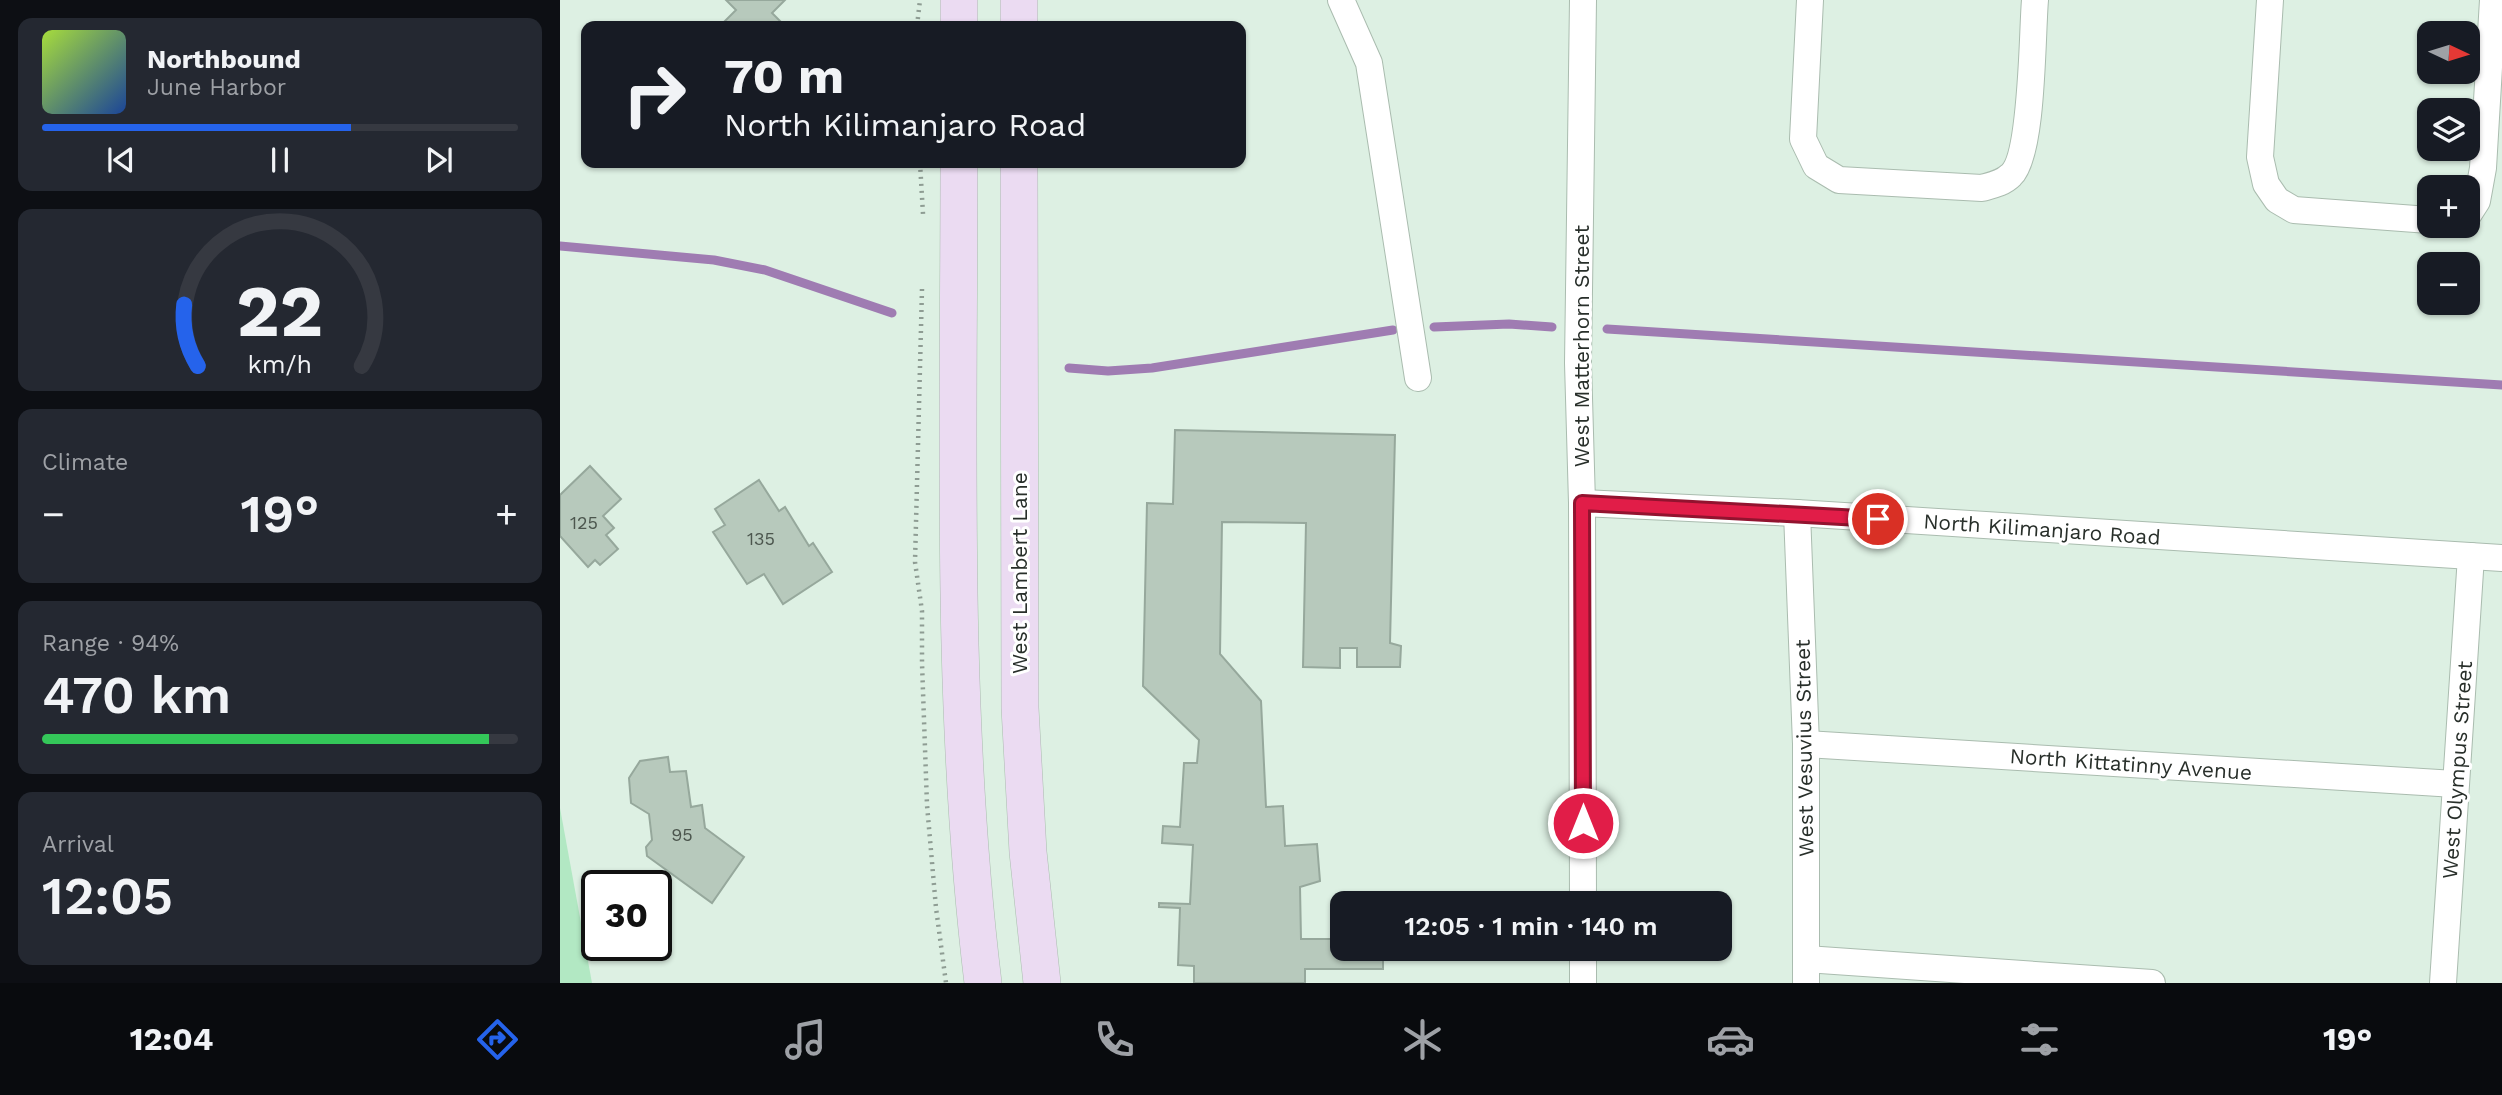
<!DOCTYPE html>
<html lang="en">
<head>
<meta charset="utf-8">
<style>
  :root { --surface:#171b24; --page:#242831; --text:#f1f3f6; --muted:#9ea1a6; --line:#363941; --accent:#2563eb }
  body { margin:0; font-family:"Work Sans",sans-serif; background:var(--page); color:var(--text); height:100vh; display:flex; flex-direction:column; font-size:26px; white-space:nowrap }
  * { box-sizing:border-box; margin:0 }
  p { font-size:23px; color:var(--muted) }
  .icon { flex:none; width:38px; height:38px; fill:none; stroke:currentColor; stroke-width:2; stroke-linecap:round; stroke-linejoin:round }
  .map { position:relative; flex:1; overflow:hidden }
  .details { display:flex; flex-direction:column; gap:18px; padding:18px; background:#0d0f14; width:560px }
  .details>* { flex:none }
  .top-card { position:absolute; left:21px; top:21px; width:665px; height:147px; border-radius:14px; box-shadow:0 2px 5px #0004; background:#171b24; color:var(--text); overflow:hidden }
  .needle { width:46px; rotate:94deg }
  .controls { position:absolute; left:1857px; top:21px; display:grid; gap:14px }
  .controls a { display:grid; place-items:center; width:63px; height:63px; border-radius:14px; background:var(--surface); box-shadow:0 2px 5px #0004; font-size:35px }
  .speed { position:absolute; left:21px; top:870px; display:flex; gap:14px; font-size:35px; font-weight:700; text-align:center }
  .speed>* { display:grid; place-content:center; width:91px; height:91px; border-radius:50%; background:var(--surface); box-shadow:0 2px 5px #0004; line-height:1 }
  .speed .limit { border:4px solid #111; border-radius:10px; background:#fff; color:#111 }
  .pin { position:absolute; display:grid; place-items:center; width:60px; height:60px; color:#fff; margin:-30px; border:4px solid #fff; border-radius:50%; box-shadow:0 2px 7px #0007 }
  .me { position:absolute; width:77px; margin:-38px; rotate:0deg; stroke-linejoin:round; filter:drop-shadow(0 0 5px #0008) }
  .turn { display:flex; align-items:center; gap:24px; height:147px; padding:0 28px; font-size:32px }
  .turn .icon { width:91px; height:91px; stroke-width:2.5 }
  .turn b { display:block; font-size:49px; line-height:60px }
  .big { font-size:52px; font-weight:600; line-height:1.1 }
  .details .widget { flex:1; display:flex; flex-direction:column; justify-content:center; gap:10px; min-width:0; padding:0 24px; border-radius:14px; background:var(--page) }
  .details .dial { align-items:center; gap:0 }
  .dial svg { height:182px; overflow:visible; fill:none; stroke:var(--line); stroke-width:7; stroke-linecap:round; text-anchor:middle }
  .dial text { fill:var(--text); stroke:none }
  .song { display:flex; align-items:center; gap:21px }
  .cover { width:84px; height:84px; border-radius:10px; background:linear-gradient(135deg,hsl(80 70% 55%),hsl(220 70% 35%)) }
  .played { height:7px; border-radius:4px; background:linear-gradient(90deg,var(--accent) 65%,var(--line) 65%) }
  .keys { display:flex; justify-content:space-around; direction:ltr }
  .heat { display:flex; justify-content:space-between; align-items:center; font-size:38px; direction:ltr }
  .charge { height:10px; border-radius:5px; background:linear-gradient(90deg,#34c759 94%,var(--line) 0) }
  .trip { position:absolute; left:770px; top:891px; width:402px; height:70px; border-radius:14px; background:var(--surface); box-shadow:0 2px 5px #0004; font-weight:600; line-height:70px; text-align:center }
  .tabs { display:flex; height:112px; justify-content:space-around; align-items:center; background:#090b0e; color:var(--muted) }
  .tabs .icon { width:49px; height:49px }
  .tabs .active { color:var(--accent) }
  .tabs b { font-size:32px; color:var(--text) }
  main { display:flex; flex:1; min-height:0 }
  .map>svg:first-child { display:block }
  .green { fill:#b2e8c3 }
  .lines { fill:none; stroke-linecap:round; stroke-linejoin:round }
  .stream { stroke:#9f7cb2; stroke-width:9 }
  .building { fill:#b7c9bc; stroke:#96a89c; stroke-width:2 }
  .minor-casing { stroke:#aabcaf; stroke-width:28 }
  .secondary-casing { stroke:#aabcaf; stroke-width:38 }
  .path { stroke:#8e9c93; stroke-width:4.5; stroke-dasharray:2 5; stroke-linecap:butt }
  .minor { stroke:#fff; stroke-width:26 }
  .secondary { stroke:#ebdbf2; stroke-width:37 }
  .route-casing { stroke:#92132f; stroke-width:18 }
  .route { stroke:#e11d48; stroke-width:12 }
  .labels { text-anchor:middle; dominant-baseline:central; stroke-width:6; stroke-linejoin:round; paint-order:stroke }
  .number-label { font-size:18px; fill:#4c564e }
  .street-label { font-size:21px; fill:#282f2a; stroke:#fff }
</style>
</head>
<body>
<main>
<section class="details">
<div class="widget">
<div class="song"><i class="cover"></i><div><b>Northbound</b><p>June Harbor</p></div></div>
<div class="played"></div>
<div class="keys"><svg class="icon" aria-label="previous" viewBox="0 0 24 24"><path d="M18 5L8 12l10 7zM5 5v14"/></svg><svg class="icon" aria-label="pause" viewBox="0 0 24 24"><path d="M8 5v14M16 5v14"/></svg><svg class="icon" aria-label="next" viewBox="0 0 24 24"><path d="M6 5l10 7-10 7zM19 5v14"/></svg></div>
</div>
<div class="widget dial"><svg viewBox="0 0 100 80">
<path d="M14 69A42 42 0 1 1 86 69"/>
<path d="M14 69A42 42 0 0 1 8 42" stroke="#2563eb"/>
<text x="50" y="56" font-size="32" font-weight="700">22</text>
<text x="50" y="72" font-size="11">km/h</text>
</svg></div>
<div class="widget"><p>Climate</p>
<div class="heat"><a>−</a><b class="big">19°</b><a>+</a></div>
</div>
<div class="widget"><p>Range · 94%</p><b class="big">470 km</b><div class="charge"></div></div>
<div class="widget"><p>Arrival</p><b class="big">12:05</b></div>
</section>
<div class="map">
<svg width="1942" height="983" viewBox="0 0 1942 983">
  <rect width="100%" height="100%" fill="#ddf0e3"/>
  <path class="green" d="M0,808L32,983H0Z"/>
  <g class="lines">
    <g class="stream">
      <path d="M0,246L154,260L205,270L332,313"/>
      <path d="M874,327L949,324L992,327"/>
      <path d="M1047,329L1942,385"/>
      <path d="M509,368L548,371L592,368L833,330"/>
    </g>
  </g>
  <g class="building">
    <path d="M166,0H225L212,13L225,26H160L176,10Z"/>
    <path d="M615,430L835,435L830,643L841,646L840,667H797V648H780V668L743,667L746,523L662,522L660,654L701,701L706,807L723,806L725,846L757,844L760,881L740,887L741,939H782V948H823V969H745V983H634V966L618,965L620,908L599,907V903L630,904L633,845L602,843L603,826L620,827L624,763H637L639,740L583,686L587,503L613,504Z"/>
    <path d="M30,466L61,499L43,516L54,528L46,535L58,549L40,565L35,560L28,567L0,536V495Z"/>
    <path d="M199,480L219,511L225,507L249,546L253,543L272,572L223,604L204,574L187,584L153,532L165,525L155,509Z"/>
    <path d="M108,757L110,772L126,771L131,807L142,805L145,828L184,857L152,903L87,856L86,847L92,840L89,814L71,803L69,778L80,761Z"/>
  </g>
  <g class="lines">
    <g class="minor-casing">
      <g id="minor">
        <path d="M781,0L809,63L858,378"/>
        <path d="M1250,0L1243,139L1256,166L1279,180L1422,188C1433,185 1443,183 1451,175C1473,155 1472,33 1475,0"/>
        <path d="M1710,0L1700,157L1706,184L1717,200L1734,210L1869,220"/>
        <path d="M1908,215L1917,201L1923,168L1933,0"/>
        <path d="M1022,503L1237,513L1942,558"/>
        <path d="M1237,513L1246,744V983"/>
        <path d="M1246,744L1895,784"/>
        <path d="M1023,903L1022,503L1018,363L1023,0"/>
        <path d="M1023,948V983"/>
        <path d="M1246,959L1592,983"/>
        <path d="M1883,983L1911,556"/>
      </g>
    </g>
    <g class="secondary-casing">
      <g id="secondary">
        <path d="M399,0V26"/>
        <path d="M459,26V0"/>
        <path d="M399,163C399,436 390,711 423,983"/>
        <path d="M459,163L460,708L468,852L482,983"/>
      </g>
    </g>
    <g class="path">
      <path d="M357,26L360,0"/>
      <path d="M360,163L363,214"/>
      <path d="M362,289L355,562L362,611V663L367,805L376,908L386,983"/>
    </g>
    <use href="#minor" class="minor"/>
    <use href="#secondary" class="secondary"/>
  </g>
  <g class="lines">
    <g class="route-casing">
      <path id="route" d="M1023,823L1022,503L1318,519"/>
    </g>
    <use href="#route" class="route"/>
  </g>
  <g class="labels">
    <g class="number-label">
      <text x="24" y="522">125</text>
      <text x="201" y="538">135</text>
      <text x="122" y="834">95</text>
    </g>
    <g class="street-label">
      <text transform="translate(1021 346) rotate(-90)">West Matterhorn Street</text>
      <text transform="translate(1482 529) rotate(4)">North Kilimanjaro Road</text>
      <text transform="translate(459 573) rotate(-90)">West Lambert Lane</text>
      <text transform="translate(1244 748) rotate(-91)">West Vesuvius Street</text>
      <text transform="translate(1571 764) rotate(4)">North Kittatinny Avenue</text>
      <text transform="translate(1897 770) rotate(-86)">West Olympus Street</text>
    </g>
  </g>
</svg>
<div class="controls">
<a><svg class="needle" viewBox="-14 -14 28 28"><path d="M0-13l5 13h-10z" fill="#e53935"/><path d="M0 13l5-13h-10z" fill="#9ea1a6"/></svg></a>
<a><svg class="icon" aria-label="layers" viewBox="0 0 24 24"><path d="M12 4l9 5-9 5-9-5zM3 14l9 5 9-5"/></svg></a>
<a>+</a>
<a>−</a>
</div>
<div class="speed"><div class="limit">30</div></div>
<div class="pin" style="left:1318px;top:519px;background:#d93025"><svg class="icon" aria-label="arrive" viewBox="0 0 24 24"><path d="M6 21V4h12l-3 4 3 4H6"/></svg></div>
<svg class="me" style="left:1023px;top:823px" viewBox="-20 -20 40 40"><circle r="17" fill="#e11d48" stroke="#fff" stroke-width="3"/><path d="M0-11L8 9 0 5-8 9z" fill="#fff"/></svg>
<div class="trip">12:05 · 1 min · 140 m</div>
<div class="top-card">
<div class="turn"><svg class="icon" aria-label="right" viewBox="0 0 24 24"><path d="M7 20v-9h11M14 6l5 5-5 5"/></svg><div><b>70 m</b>North Kilimanjaro Road</div></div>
</div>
</div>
</main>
<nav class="tabs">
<b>12:04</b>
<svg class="icon active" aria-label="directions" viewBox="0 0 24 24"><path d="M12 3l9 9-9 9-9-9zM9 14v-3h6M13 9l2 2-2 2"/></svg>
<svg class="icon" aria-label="music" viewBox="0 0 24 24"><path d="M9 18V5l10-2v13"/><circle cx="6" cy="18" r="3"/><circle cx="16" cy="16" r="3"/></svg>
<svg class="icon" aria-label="phone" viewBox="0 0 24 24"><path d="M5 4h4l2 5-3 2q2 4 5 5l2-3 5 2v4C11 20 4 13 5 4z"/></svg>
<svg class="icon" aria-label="climate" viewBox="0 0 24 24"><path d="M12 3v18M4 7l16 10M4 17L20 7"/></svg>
<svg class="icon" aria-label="car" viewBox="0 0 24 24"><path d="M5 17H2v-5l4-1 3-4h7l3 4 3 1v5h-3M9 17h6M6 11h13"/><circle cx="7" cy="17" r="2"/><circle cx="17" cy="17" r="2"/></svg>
<svg class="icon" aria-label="filters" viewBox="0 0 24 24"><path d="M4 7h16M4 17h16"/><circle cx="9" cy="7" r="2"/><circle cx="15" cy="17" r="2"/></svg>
<b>19°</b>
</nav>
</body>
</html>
